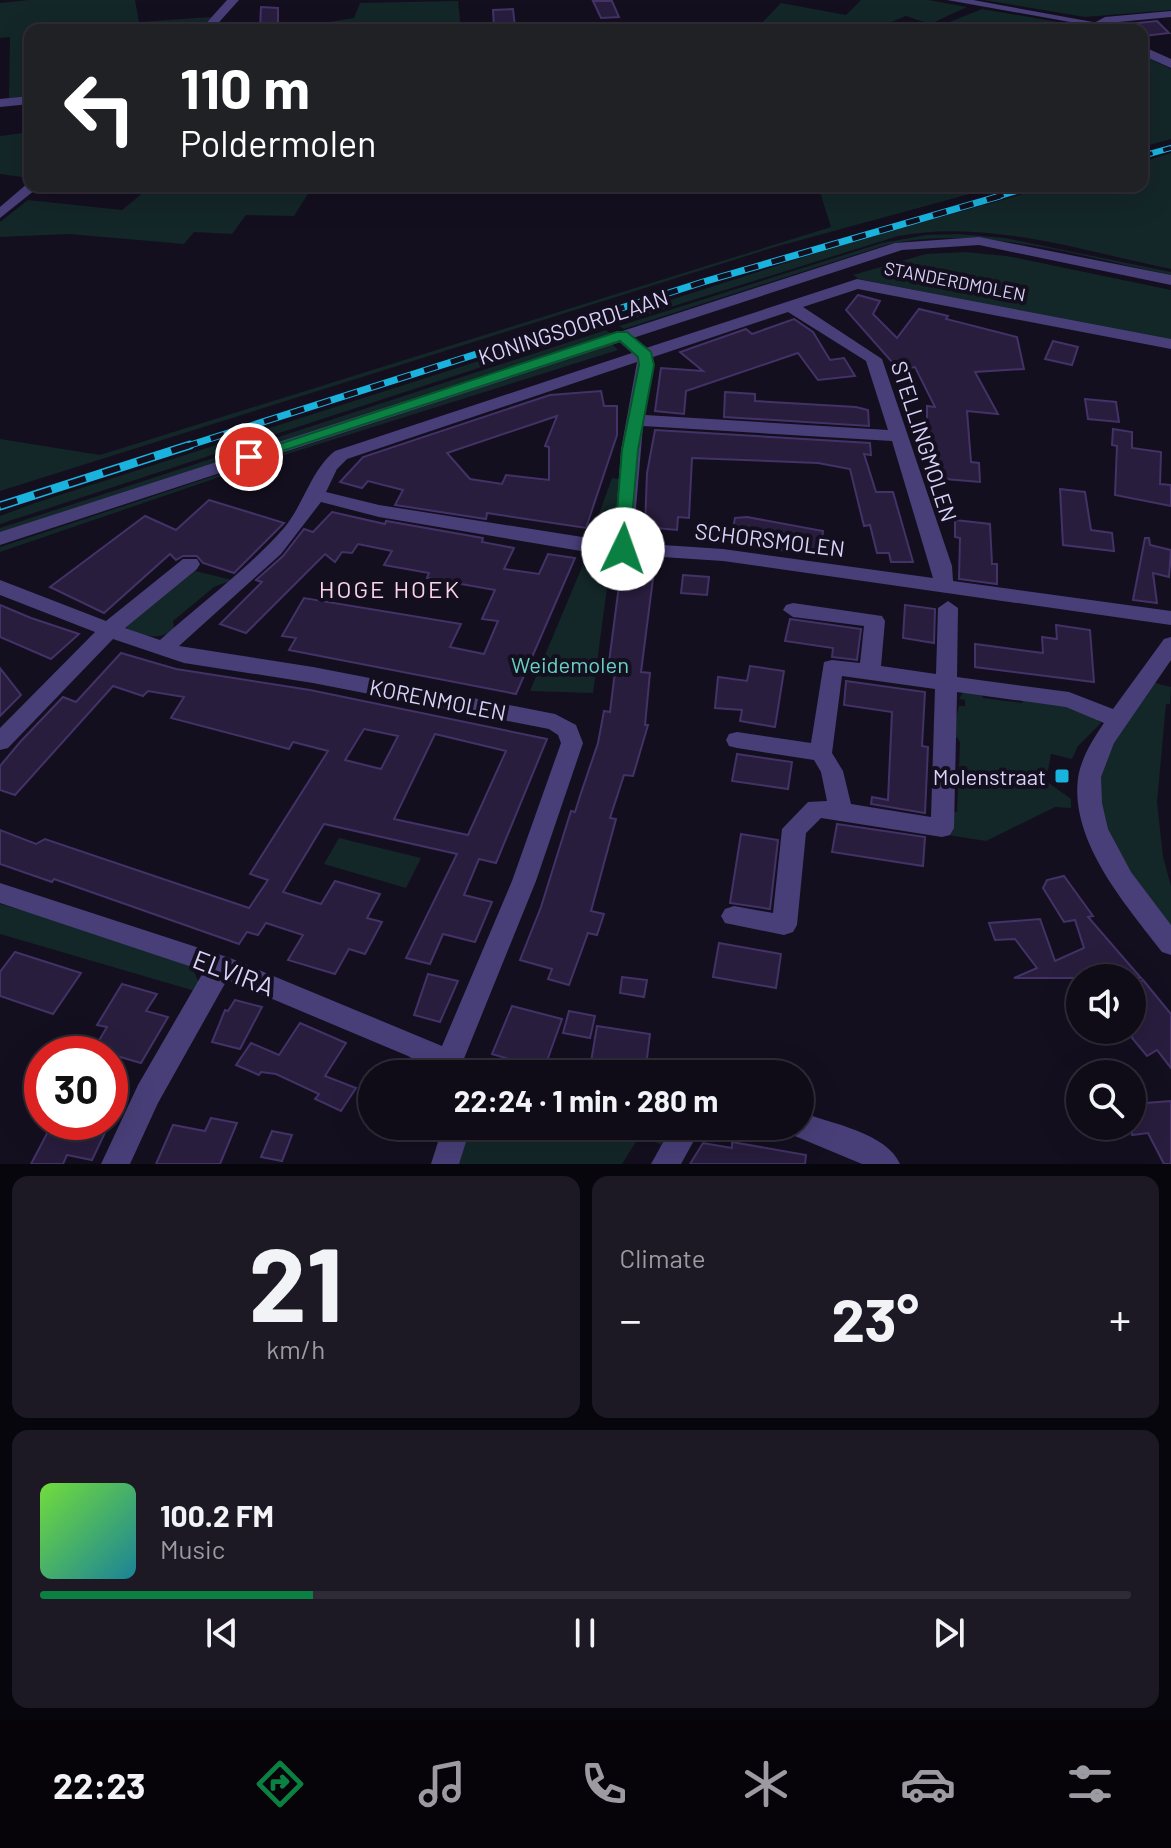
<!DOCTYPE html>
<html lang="en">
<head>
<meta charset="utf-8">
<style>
  :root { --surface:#0f0b17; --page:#1d1924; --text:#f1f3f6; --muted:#9b9ba1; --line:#2f2b36; --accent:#0b8043 }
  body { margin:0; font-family:Barlow,sans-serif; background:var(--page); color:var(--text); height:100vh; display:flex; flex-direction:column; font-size:30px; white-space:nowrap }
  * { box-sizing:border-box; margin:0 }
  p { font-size:26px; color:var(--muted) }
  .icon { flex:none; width:44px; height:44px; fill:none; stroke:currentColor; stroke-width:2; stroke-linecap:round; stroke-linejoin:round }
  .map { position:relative; height:1164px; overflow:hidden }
  .sheet { display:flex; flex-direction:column; gap:12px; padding:12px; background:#08060d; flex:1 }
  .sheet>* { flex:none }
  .banner { position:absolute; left:24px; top:24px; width:1124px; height:168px; border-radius:16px; box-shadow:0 8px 32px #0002,0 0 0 2px var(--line); background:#202124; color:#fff; overflow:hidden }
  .tools { position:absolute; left:1066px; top:964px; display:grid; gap:16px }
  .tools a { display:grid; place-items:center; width:80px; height:80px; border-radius:50%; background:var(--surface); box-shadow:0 8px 32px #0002,0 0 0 2px var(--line); font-size:40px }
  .speed { position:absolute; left:24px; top:1036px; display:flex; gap:16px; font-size:40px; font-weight:700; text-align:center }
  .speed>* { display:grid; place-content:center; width:104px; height:104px; border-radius:50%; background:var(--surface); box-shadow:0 8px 32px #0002,0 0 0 2px var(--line); line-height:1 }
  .speed .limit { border:12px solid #d22; background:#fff; color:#111 }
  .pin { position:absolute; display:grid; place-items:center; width:68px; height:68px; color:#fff; margin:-34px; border:4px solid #fff; border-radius:50%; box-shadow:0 2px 8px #0007 }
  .me { position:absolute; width:88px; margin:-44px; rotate:3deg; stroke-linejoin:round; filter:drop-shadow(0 0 6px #0008) }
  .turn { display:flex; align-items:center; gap:28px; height:168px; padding:0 24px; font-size:36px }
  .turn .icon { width:104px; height:104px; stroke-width:2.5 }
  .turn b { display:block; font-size:56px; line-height:68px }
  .big { font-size:60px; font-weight:700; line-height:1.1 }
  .sheet .tile { flex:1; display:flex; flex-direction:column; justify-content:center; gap:12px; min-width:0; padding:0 28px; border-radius:16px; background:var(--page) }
  .sheet .dial { align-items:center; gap:0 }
  .dial b { font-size:104px; line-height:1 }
  .song { display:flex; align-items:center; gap:24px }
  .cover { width:96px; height:96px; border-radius:12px; background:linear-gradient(135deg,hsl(100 70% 55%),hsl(190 70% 35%)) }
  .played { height:8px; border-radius:4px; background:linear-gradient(90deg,var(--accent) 25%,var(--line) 25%) }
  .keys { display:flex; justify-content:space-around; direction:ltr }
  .heat { display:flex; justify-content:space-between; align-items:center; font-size:44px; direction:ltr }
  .sheet .tiles { flex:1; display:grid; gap:12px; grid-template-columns:1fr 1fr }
  .tile:last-child { grid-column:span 2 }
  .trip { position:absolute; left:358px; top:1060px; width:456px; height:80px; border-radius:40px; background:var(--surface); box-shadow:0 8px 32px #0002,0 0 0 2px var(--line); font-weight:700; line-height:80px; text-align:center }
  .dock { display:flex; height:128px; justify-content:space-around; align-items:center; background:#060409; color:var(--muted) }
  .dock .icon { width:56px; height:56px }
  .dock .active { color:var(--accent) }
  .dock b { font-size:36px; color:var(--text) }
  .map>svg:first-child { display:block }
  .green { fill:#132628 }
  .building { fill:#281d3d; stroke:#433267; stroke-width:2; fill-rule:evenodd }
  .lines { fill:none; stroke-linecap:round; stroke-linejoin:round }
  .minor { fill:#483f79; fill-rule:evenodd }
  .tertiary { fill:#483f79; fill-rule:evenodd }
  .rail-far2-casing { stroke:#19b3de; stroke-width:6 }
  .rail-far1-casing { stroke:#19b3de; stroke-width:7 }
  .rail-casing { stroke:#19b3de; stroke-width:9 }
  .rail-far2 { stroke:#140f1f; stroke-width:4; stroke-dasharray:11; stroke-linecap:butt }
  .rail-far1 { stroke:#140f1f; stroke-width:5; stroke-dasharray:14; stroke-linecap:butt }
  .rail { stroke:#140f1f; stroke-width:6; stroke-dasharray:18; stroke-linecap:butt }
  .route { fill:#0b8043; stroke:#07532c; stroke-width:2 }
  .poi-dot { fill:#19b3de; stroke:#140f1f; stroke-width:3 }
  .labels { text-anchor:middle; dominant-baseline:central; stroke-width:8; stroke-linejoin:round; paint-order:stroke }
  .far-street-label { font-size:18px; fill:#dbd2fa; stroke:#140f1f }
  .street-label { font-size:22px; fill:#dbd2fa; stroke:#140f1f }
  .park-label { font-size:22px; fill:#66d1c3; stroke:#140f1f }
  .poi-label { font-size:22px; fill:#dbd2fa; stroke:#140f1f; text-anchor:end }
  .neighbourhood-label { font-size:24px; letter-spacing:2px; fill:#fad3e7; stroke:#140f1f }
  .near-street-label { font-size:26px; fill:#dbd2fa; stroke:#140f1f }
</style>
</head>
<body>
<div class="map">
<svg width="1171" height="1164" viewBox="0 0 1171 1164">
  <rect width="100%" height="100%" fill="#140f1f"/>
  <g class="green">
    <path d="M28,0H135L139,22L211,17L199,30H30V99L9,101L10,37L0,38V3Z"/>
    <path d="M861,0H928L967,7L930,24L906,16L874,29L858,23L846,28L850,30H755L781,3L846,15Z"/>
    <path d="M984,0H1171V10L1085,17Z"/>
    <path d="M458,1L461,30H277L354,18L360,3Z"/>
    <path d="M982,9L1075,25L1088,30H943L952,21Z"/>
    <path d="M1142,55L1171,69V139L1142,147Z"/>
    <path d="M30,132V178L0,174V136Z"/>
    <path d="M1171,153V269C1083,251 988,219 898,236L549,345L0,524V516L35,503L845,244L1052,186H1142V162Z"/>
    <path d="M194,186H313L294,216L246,215L232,234L194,232L184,244L69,234L0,237V222L28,200L122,210L149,188L187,193Z"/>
    <path d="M818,186H999L775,247L0,491V439L100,455L831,227Z"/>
    <path d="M958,234L1005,238L1171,272V275C1078,256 982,224 886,245L624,329L619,326L882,243L926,235Z"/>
    <path d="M965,252L1007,256L1171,290V341L859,279L853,275L926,254Z"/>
    <path d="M606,330L611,334L0,535V528Z"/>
    <path d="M612,344L618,350L281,456L0,552V547Z"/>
    <path d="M612,478L620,479L614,534L607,541L589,542Z"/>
    <path d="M587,555L611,557L593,693L530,691Z"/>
    <path d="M191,570L232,580L214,587L173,621L174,629C156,643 141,634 121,626Z"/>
    <path d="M1151,682L1171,687L1170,704H1166L1157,802L1163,857L1171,886V934C1135,888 1086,830 1100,767C1104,748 1140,701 1151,682Z"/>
    <path d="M963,692L981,693L983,698L1022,703L1024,699C1049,703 1082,705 1101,723L1078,746L1072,759L1051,754L1046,781L1071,799V808L1055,807L986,841L948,835L949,811L957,812L960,743L958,738L951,737L959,706H965V700L959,699Z"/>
    <path d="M339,838L421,858L406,888L324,864Z"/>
    <path d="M0,904L77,926L192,967L199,983L195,991L0,934Z"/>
    <path d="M468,1126H666L667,1130L661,1145L641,1134L622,1164H457Z"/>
  </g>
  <g class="building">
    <path d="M593,1H612L619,17L601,18Z"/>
    <path d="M261,7L278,8V28L260,29Z"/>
    <path d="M513,9L515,27H494L493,10Z"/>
    <path d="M1157,21L1169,33L1144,36L1142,30L1128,24Z"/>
    <path d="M858,295L880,301L873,314L897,338L919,309L948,316L946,319L1017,337L1024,369L975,372L998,414L967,411L971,462L979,463L980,482L933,478L932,447L927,446V406L935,407L915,367L899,370L846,310Z"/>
    <path d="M794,319L813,332L830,360L844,358L855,376L818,380L798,353L686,391L684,414L655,411L661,368L703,371L680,352L746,329L752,334Z"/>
    <path d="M1053,341L1078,347L1072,365L1045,359Z"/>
    <path d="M601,391L604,406H617V435L586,528L487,513L486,519L395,505L403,490L368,481L362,488L340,482L363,457L550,395ZM557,416L545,446L549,447V480L506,475L502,484L470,479L447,453Z"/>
    <path d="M725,392L755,394V401L856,407L868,410L869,426L724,417Z"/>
    <path d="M1085,399L1116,402L1119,422L1088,419Z"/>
    <path d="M1113,429L1132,432V448L1161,452L1160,484L1171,485V506L1115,495L1117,446L1112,445Z"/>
    <path d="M655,430L870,443L871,455L864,454L876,492H893L913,562H891L889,553H877L870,525L864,526L850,469L818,463L692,458L689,518L678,517L677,530L645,527L647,473Z"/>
    <path d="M1060,489L1085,492L1091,530L1112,533L1114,551L1063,545Z"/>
    <path d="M209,500L284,523L234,573L203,563L197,556H183L176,560L170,554L104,613L50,587L145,516L176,530Z"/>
    <path d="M332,512L385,524L386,521L483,538L482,542L514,548L504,569L539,574L548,554L575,558L516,694L289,650L296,638L282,636L304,598L461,624L450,647L484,654L498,621L482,619L495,590L427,578L429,573L384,565L392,551L358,544L352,553L342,552L335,562L325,554L246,633L220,624L262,582L256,580L283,556L304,529L313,532Z"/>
    <path d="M747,517L823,531L820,555L730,544L735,518Z"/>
    <path d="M955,520L990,524L992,564H997V584L959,579L960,538L955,537Z"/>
    <path d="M1145,538H1149L1150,545L1171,550L1169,577L1153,573L1157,603L1133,600Z"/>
    <path d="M633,562L655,563L641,672L650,673L645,725H648L633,776L624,775L610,818L616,819L591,911L604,914L597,935L588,933L569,985L548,979L552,969L520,960L541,907L571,811L575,812L580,796L598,743L604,711L610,712L616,663L609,662L621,570L632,571Z"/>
    <path d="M683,575L709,577L707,595L681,593Z"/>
    <path d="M0,605L31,618L79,634L51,659L0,637Z"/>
    <path d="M905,605L935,609L934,643L903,638Z"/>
    <path d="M790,619L861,629L857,660L832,657L833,648L785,641Z"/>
    <path d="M1056,625L1090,630L1094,682L975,667V644L1043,653L1042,637L1057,639Z"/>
    <path d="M121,653L176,669L310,690L547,739L496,863L479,859L464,895L492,902L475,942L443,934L430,964L406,958L457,854L324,824L283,892L321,904L335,881L380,894L367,918L382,922L365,954L349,949L335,974L288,960L303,935L266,923L258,935L247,932L239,944L54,879L52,882L0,864V830L36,844L45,839L249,908L268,880L250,874L328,751L293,742L289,749L171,718L184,697L148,691L143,696L113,686L15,795L0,790V766L21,741L63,697L76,702ZM364,729L398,736L381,769L345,760ZM435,734L506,751L468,835L394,819Z"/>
    <path d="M750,666L784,671L775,727L740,721L742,710L715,708L718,677L747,681Z"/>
    <path d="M0,668L21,695L0,716Z"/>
    <path d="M846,681L925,692L922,746L928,747L925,813L871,804L872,797L888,800L892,712L844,705Z"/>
    <path d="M737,754L792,762L788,789L732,781Z"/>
    <path d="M837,824L925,837L923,866L832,852Z"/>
    <path d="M741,834L778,840L770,909L730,903Z"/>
    <path d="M1064,876L1093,916L1088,917L1141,978H1014L1037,968L1015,939L995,940L989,923L1040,919L1055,961L1084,948L1075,920L1064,922L1043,888L1047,880Z"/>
    <path d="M719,943L781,954L776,988L713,977Z"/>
    <path d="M15,952L81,973L53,1014L0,996V972Z"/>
    <path d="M428,974L458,981L440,1022L414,1015Z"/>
    <path d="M622,977L647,980L644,997L620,993Z"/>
    <path d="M1143,980L1171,1014V1068L1157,1050L1147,1056L1132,1038V985Z"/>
    <path d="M122,984L157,994L146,1011L168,1017L141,1063L110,1054H91L107,1027L97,1025Z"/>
    <path d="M235,1000L262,1007L240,1049L212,1042L225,1010L228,1011Z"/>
    <path d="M512,1006L562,1019L544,1069L492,1054Z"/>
    <path d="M569,1011L595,1016L590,1038L563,1033Z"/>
    <path d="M300,1023L346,1043L325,1076L356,1088L341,1111L315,1099L319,1094L276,1074L261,1072L259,1075L236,1065L251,1043L279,1055Z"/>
    <path d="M597,1026L650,1034L645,1074H589Z"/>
    <path d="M1171,1101V1164H1164L1148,1133L1132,1135V1104Z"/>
    <path d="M211,1118L237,1123L220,1164H156L173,1125L205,1131Z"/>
    <path d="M53,1122H110L92,1160L67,1155L63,1164H31Z"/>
    <path d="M272,1131L292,1135L282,1161L261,1157Z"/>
    <path d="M732,1142L806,1155L805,1164H690L703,1143L732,1148Z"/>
  </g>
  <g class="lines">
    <g class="minor">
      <path d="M227,0H239L212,30H200Z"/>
      <path d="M947,0H973L1104,24L1098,27Z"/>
      <path d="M30,96V104L0,107V99Z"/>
      <path d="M28,183L40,186L0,218V207Z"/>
      <path d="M857,279L1171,339V349L858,289L803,307L882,359L952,566L953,581L1171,611V625L723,561L587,552L379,517L321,502L281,554L179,646L313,667L555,714L576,725L583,743L536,881L463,1061L471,1074H438L408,1056L227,980L158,1103L130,1164H101L138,1085L204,971L0,903V883L230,958L442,1046L512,881L561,743L558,735L549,729L313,683L184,663L113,639L8,748L0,750V728L95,632L0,595V580L106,621L183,559H197L200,564L197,569L125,628L160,640C201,603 247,570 284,528C304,504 311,470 335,451L632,353L616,339V333H628L646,348ZM788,312L866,361L888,430L645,415L653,357ZM637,362L621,450L614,542L379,505L326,492L337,469L347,459ZM643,426L892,441L933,578L723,549L633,543Z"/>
      <path d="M948,601L958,608L957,677L1069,692L1113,709L1164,639L1171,637V660L1114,743L1101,777L1102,803L1108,829L1131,872L1171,925V955L1162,952C1126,905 1070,842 1078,778C1081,758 1093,739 1104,723L1066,707L957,692L954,828L950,835L942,837L821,818L806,833L797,925L793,932L784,935L725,923L721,916L725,909L734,906L773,913L782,829L808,802L827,801L821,772L814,760L737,748L729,746L726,740L729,734L737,732L811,743L824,662L832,660L860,663L864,626L793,617L783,610L786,605L793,603L882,616L885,621L881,666L936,674L938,608ZM842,676L935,689L931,817L851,804L843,771L832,753Z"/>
      <path d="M800,1112C830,1123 887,1133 900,1164H862L790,1134L786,1126H800Z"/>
      <path d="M443,1126H471L459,1164H431Z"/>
      <path d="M672,1126H702L681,1164H651Z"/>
    </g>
    <g class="tertiary">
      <path d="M1171,11V17L1108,23L1104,25L1107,30H1095L1092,24L1105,17Z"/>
      <path d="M1142,46L1171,59V68L1142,55Z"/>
      <path d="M979,237L1171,275V285L979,245L902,250L0,545V532L895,243Z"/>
    </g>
    <g class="rail-far2-casing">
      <g id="rail-far2">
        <path d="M1142,156L1171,148"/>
        <path d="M993,198L1034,186"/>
      </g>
    </g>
    <g class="rail-far1-casing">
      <path id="rail-far1" d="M184,447L703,282L1000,196"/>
    </g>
    <g class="rail-casing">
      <path id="rail" d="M0,506L190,445"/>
    </g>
    <use href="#rail-far2" class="rail-far2"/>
    <use href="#rail-far1" class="rail-far1"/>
    <use href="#rail" class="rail"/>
  </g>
  <path class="route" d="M617,332H627L651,352L654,365L638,450L629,553L623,555L614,549L622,450L639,365L638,357L620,341L254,460L249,462L240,457Z"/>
  <rect class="poi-dot" x="1054" y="768" width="16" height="16" rx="4"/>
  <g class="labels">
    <g class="far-street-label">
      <text transform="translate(955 281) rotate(11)">STANDERDMOLEN</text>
    </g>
    <g class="street-label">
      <text transform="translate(573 326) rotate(-18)">KONINGSOORDLAAN</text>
      <text transform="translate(925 441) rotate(72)">STELLINGMOLEN</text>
      <text transform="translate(770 539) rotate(7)">SCHORSMOLEN</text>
      <text transform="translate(438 699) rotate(11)">KORENMOLEN</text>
    </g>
    <g class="park-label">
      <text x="570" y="664">Weidemolen</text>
    </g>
    <g class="poi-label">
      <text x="1046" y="776">Molenstraat</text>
    </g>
    <g class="neighbourhood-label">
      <text x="390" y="588">HOGE HOEK</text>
    </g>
    <g class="near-street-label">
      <text transform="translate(234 972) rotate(21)">ELVIRA</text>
    </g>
  </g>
</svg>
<div class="tools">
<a><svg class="icon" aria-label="sound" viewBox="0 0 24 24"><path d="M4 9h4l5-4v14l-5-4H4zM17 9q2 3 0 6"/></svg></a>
<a><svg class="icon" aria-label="search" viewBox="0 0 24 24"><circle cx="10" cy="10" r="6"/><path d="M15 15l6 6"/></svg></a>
</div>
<div class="speed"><div class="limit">30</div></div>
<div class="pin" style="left:249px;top:457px;background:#d93025"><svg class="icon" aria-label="arrive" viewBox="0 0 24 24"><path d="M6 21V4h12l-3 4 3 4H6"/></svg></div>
<svg class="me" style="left:623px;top:549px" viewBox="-20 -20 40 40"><circle r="19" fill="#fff"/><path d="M0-13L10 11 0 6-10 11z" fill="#0b8043"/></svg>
<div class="trip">22:24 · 1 min · 280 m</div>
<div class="banner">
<div class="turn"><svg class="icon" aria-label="left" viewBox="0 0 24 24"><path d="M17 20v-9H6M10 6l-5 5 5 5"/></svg><div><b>110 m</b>Poldermolen</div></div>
</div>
</div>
<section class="sheet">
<div class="tiles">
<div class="tile dial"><b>21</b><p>km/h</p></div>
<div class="tile"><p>Climate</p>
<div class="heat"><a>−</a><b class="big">23°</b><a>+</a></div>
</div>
<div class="tile">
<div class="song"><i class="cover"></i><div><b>100.2 FM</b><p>Music</p></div></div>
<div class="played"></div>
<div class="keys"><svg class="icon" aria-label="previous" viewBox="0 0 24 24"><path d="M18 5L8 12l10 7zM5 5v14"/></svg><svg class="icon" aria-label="pause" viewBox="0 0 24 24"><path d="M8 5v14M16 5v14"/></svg><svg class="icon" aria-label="next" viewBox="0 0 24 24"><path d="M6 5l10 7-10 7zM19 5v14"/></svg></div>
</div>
</div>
</section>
<nav class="dock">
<b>22:23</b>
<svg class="icon active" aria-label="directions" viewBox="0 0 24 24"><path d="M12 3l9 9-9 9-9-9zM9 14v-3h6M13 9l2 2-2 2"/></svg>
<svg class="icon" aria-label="music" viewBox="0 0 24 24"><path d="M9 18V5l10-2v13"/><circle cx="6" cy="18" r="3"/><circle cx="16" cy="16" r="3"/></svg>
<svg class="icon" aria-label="phone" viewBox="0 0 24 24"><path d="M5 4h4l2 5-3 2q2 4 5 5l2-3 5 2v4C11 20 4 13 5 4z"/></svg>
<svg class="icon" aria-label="climate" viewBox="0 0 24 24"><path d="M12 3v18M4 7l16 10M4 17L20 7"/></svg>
<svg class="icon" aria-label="car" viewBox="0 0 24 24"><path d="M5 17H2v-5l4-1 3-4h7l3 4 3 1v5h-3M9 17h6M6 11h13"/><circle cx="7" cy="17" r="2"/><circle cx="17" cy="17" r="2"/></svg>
<svg class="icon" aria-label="filters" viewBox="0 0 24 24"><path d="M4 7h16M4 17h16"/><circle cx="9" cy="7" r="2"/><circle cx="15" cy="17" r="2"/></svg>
</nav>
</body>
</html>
